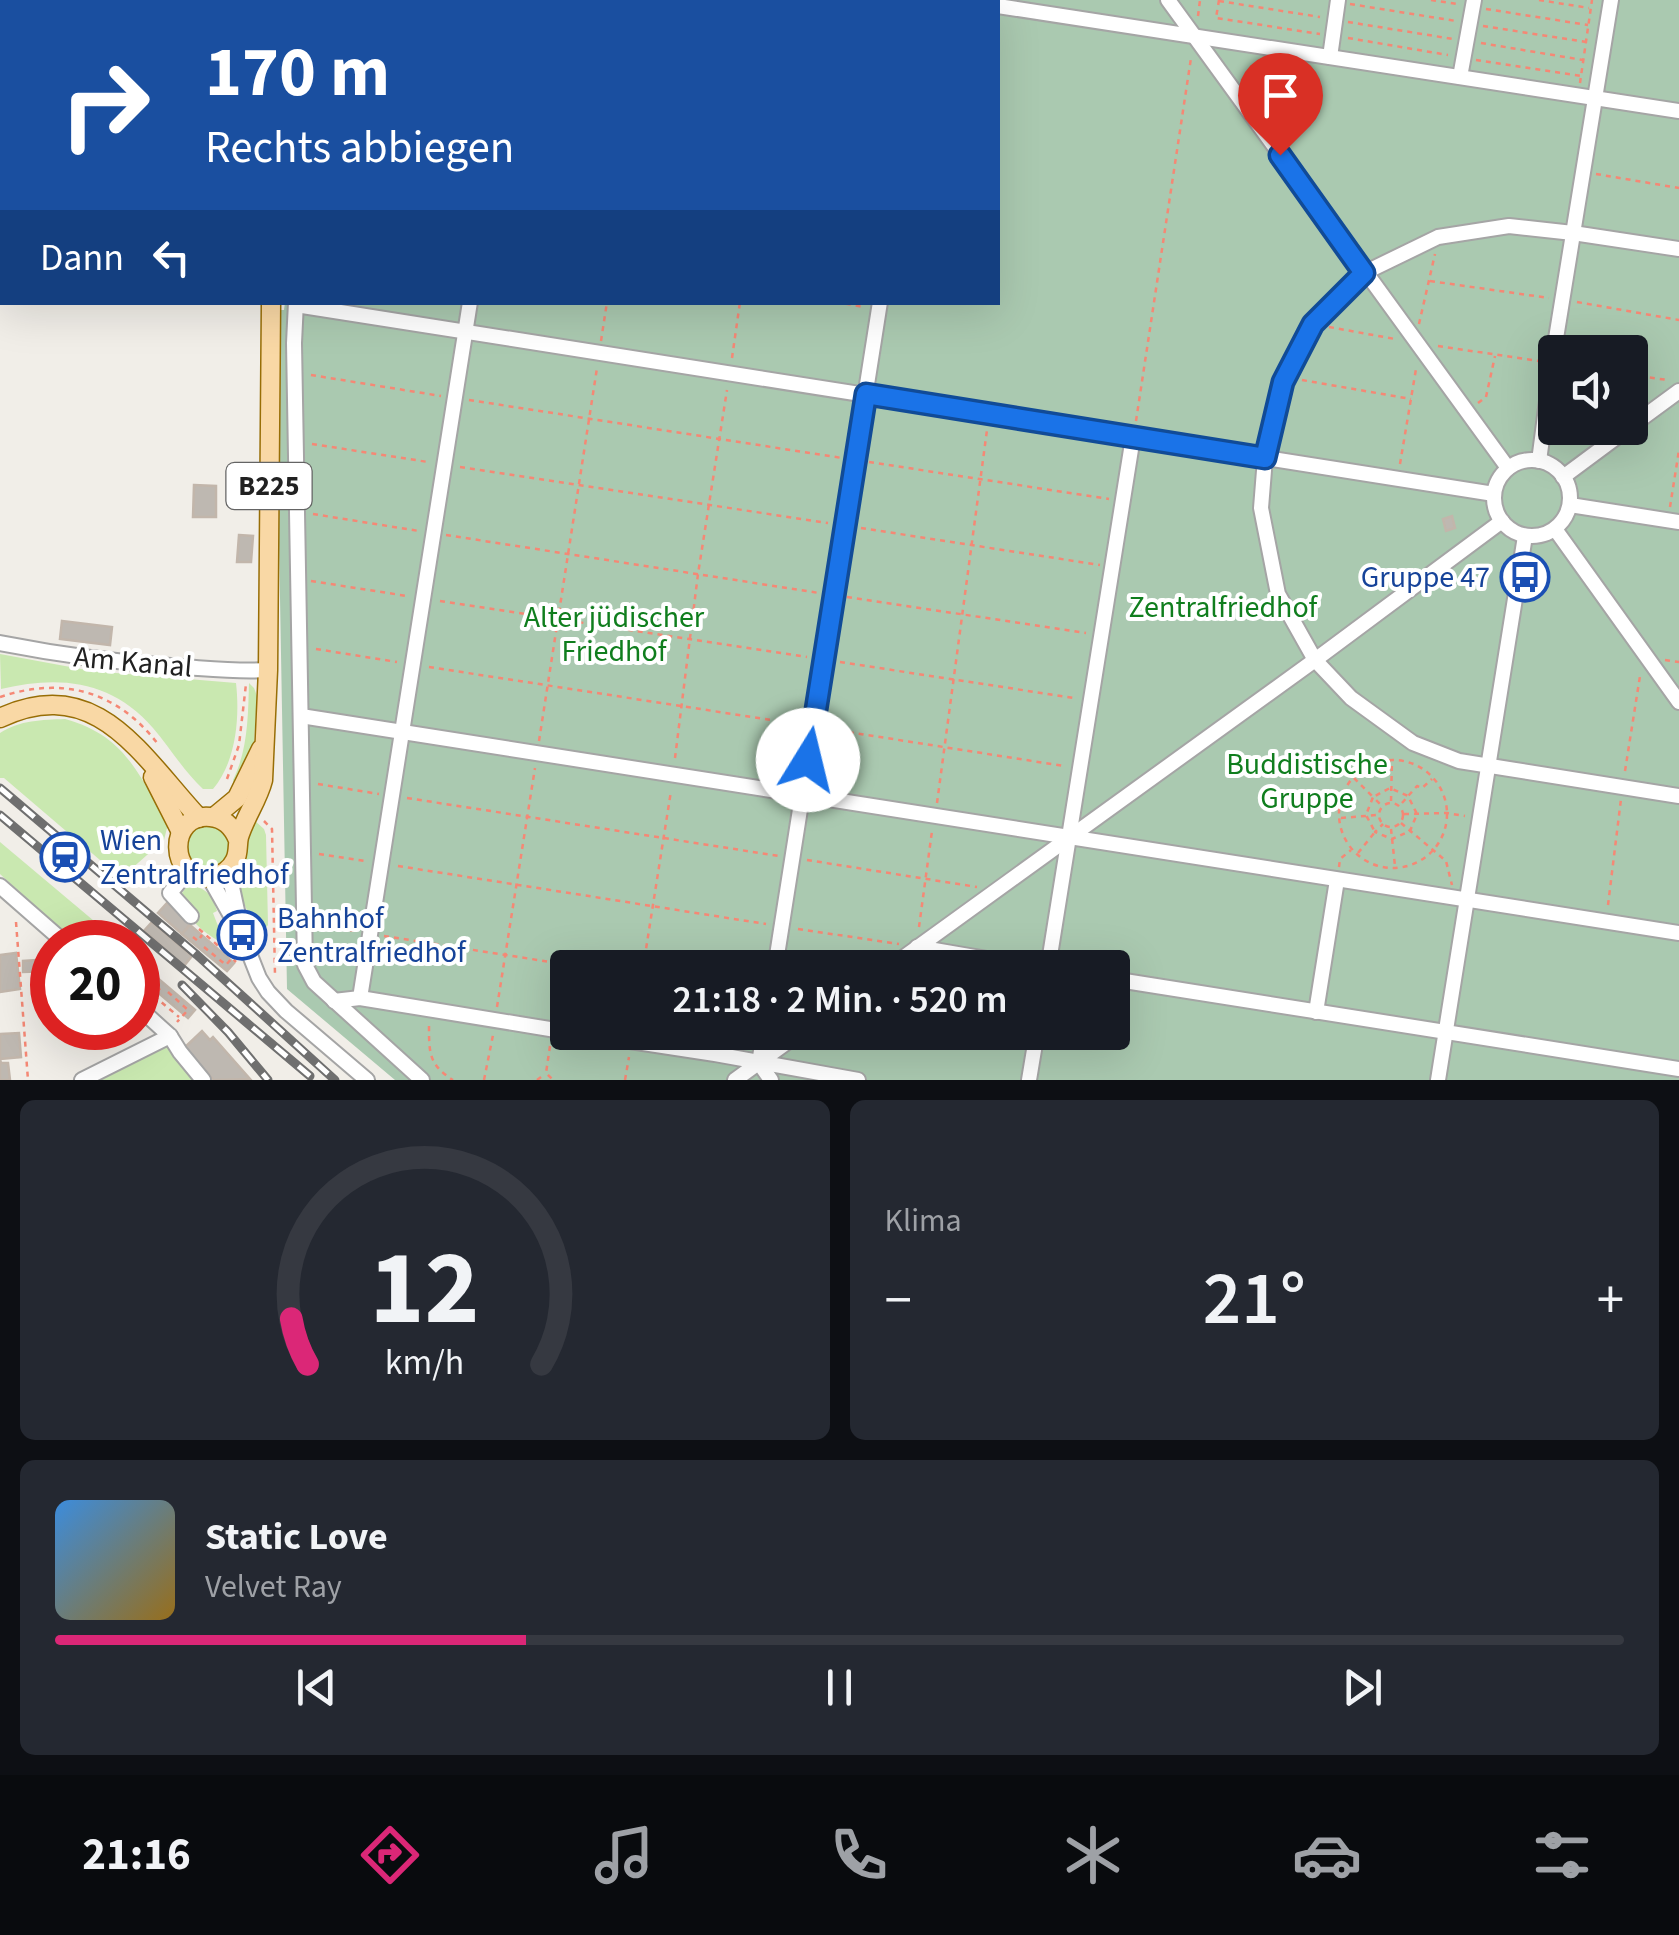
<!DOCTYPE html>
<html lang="de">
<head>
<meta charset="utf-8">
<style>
  :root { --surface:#171b24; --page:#242831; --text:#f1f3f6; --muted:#9ea1a6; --line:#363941; --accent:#db2777 }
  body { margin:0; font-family:"Source Sans 3",sans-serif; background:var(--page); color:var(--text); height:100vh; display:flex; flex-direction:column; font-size:38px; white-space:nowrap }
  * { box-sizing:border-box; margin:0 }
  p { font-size:32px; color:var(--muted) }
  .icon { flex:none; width:55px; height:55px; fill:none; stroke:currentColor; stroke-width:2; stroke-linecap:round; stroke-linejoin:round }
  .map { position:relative; height:1080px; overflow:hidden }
  .side { display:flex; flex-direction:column; gap:20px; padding:20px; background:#0d0f14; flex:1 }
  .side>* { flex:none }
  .banner { position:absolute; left:0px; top:0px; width:1000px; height:305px; box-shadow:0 10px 40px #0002; background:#1a4fa0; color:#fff; overflow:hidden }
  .controls { position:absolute; left:1538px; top:335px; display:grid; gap:20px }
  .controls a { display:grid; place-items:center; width:110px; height:110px; border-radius:10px; background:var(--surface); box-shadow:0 10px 40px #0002; font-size:50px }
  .speed { position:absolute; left:30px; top:920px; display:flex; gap:20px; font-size:50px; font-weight:700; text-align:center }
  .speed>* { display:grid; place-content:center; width:130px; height:130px; border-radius:50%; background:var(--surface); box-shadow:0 10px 40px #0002; line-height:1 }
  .speed .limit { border:15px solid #d22; background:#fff; color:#111 }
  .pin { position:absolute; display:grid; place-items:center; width:85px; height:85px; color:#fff; margin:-102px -42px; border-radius:50% 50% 50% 0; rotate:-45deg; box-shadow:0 0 10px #0007 }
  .pin .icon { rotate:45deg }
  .me { position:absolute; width:110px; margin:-55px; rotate:9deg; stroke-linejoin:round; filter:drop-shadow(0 0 8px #0008) }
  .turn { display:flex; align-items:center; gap:35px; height:210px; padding:0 40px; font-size:45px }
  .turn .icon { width:130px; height:130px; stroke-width:2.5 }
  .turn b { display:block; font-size:70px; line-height:85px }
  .then { display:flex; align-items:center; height:95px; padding:0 40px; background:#0003; gap:20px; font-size:38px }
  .big { font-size:75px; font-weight:600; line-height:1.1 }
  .side .tile { flex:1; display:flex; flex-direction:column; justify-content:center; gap:15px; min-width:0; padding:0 35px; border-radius:15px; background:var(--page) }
  .side .dial { align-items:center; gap:0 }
  .dial svg { height:260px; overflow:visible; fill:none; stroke:var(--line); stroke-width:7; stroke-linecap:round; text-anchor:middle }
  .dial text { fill:var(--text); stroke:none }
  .song { display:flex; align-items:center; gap:30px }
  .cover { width:120px; height:120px; border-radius:15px; background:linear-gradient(135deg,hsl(210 70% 55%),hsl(40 70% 35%)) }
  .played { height:10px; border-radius:5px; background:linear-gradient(90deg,var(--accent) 30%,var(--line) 30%) }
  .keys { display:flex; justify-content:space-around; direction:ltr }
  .heat { display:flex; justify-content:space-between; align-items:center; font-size:55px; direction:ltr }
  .side .tiles { flex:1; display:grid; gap:20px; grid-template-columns:1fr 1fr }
  .tile:last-child { grid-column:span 2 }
  .trip { position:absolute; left:550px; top:950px; width:580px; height:100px; border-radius:10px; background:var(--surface); box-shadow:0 10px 40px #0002; font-weight:600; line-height:100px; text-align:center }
  .tabs { display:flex; height:160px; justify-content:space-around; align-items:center; background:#090b0e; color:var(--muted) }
  .tabs .icon { width:70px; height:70px }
  .tabs .on { color:var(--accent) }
  .tabs b { font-size:45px; color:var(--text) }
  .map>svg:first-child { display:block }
  .grass { fill:#c9e8b0 }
  .cemetery { fill:#aac9b0; fill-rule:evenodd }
  .building { fill:#beb8b1; stroke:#c2b6ab; stroke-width:2.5 }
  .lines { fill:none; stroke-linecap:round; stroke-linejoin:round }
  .minor-casing { stroke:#a5a5a5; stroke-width:18 }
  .major-casing { stroke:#986e06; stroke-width:21 }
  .path { stroke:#f58875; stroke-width:2.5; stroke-dasharray:5 5; stroke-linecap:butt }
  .minor { stroke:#fff; stroke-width:14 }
  .major { stroke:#f9d8a5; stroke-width:18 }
  .rail-casing { stroke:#6f6f6f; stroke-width:9 }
  .rail { stroke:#fff; stroke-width:5; stroke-dasharray:15; stroke-linecap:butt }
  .route-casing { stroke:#114b97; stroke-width:25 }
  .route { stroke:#1a73e8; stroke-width:18 }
  .labels { text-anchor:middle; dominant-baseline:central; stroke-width:8; stroke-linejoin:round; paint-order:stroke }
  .shield { fill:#fff; stroke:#646464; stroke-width:2.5 }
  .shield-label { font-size:28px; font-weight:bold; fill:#212121 }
  .transit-label { font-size:30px; fill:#164399; stroke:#fff; text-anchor:start }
  .park-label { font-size:30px; fill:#107e1e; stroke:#fff }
  .street-label { font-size:30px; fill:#212121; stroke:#fff }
</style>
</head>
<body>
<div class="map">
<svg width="1679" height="1080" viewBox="0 0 1679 1080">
  <rect width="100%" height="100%" fill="#f1eee8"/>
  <g class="grass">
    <path d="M0,654L92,671L236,683C240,718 236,762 213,789H203C183,770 170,748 153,728C112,680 59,675 1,689Z"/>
    <path d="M249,683L254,688L257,696L254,741L252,755L234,784L233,780C248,749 248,717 249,683Z"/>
    <path d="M65,719C126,736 138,774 168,824L164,840L121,878L4,778H0V733C20,720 42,720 65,719Z"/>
    <path d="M254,820L264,829L266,835L268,925L263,931L254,915L250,916C230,878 239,858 254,820Z"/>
    <path d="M202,824C238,829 241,859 207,872L187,862C184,840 182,836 202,824Z"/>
    <path d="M0,842L119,942H75L0,874Z"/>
    <path d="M188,885C206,887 212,895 217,911L213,913L225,944C204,934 184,918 182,893Z"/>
    <path d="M170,1036L203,1080H82Z"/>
  </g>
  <path class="cemetery" d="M309,0H1679V1080H395L287,989L276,374L278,310H284L285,302H998V2H309ZM1555,352H1630V428H1555ZM568,968H1112V1032H568Z"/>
  <g class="building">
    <path d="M194,485L216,486V517H193Z"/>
    <path d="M1452,516L1455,528L1446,531L1443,519Z"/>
    <path d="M239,535L253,536L251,562H237Z"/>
    <path d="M62,621L112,627L110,645L60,639Z"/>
    <path d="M167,903L191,923L182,934L158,913Z"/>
    <path d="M152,922L192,956L184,966L144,931Z"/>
    <path d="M190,925L234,963L227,971L182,934Z"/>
    <path d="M16,953L20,989L0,992V955Z"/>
    <path d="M51,959L52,971L23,972V961Z"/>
    <path d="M148,970L195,1010L188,1018L141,978Z"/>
    <path d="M202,1031L210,1040L213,1037L250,1079L214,1080L184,1048Z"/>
    <path d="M19,1033L21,1057L0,1059L1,1063H8L10,1080H0V1034Z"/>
  </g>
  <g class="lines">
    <g class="minor-casing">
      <g id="minor">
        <path d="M959,0L975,2"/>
        <path d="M1168,0L1508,468"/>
        <path d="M327,2V0"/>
        <path d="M517,2V0"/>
        <path d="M927,2L928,0"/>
        <path d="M998,6L1679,111"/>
        <path d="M1330,57L1338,0"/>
        <path d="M1460,77L1474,0"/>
        <path d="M1679,249L1573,233L1509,226L1438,237L1364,273L1313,324L1283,381L1265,458L1261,508L1278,594L1315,660L1351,698L1413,743L1459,761L1679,796"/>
        <path d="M296,302L294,343L305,965L314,982L422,1080"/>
        <path d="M296,305L1494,494"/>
        <path d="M1630,427L1679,391"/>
        <circle cx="1532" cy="498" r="38"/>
        <path d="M1539,461L1552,363L1611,0"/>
        <path d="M1563,477L1629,428"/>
        <path d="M1570,505L1679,522"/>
        <path d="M1555,529L1679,702"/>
        <path d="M0,643C61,655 121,663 183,667C212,669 240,672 268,670"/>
        <path d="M301,716L1679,933"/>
        <path d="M228,869L239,920"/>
        <path d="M188,871L170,893L191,916"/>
        <path d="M209,877L242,935L259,978L268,992L286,1011L367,1080"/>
        <path d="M0,886L64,942"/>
        <path d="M917,947L1039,968"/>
        <path d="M775,968L880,302"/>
        <path d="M889,968L1315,660L1502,521"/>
        <path d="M1048,968L1133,437"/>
        <path d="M1112,979L1679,1069"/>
        <path d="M360,998L470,302"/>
        <path d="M334,1001L360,998L568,1032"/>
        <path d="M138,1007L170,1036L180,1052L203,1080"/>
        <path d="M1316,1012L1337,880"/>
        <path d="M571,1032L715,1054L858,1080"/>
        <path d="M764,1032L759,1063L771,1080"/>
        <path d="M82,1080L170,1036"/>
        <path d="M735,1080L801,1032"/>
        <path d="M1029,1080L1037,1032"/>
        <path d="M1438,1080L1525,536"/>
      </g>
    </g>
    <g class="major-casing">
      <g id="major">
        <path d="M300,2L301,0"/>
        <path d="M0,718C97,672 142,757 199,818"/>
        <path d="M153,777L181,832"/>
        <path d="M214,817L237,798L261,749"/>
        <path d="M238,840C233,827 224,818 210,817C167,813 168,882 211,877C221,876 231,869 235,860C239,852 237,845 239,837C245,817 258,800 263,780L268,670L271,302"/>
      </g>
    </g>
    <g class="path">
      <path d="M489,0L505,2"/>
      <path d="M1219,0L1216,18L1320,34"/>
      <path d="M1431,0L1458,4"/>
      <path d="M1539,0L1589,8"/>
      <path d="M1219,1L1320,17"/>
      <path d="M376,2V0"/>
      <path d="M654,2L655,0"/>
      <path d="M789,2L790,0"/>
      <path d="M1350,4L1456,21"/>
      <path d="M1486,9L1588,25"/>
      <path d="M1198,16L1200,0"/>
      <path d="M1348,22L1453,39"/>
      <path d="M1483,26L1586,42"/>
      <path d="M1348,38L1448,55"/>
      <path d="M1481,43L1583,60"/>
      <path d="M1476,60L1581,76"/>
      <path d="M1580,83L1592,0"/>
      <path d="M1596,174L1679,188"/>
      <path d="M1430,281L1549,298"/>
      <path d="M836,302L864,307"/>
      <path d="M1577,302L1679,320"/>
      <path d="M1419,324L1435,254"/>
      <path d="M1329,327L1395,339"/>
      <path d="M601,341L607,302"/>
      <path d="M1438,346L1539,361"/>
      <path d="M732,358L740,302"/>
      <path d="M311,375L441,396"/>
      <path d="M1630,375L1668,380"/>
      <path d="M1302,380L1411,399"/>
      <path d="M469,400L842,458"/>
      <path d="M1478,403L1486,397L1495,356"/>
      <path d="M1136,421L1191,58"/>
      <path d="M312,444L428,462"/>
      <path d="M869,462L1109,499"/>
      <path d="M1400,464L1416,369"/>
      <path d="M460,467L828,523"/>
      <path d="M1670,507L1679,450"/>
      <path d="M313,514L419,531"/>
      <path d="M861,528L1100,565"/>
      <path d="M446,535L819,593"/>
      <path d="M311,581L407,596"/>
      <path d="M847,597L1086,633"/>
      <path d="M440,601L807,657"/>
      <path d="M316,649L397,662"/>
      <path d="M1665,660L1679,662"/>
      <path d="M840,662L1074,698"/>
      <path d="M429,667L797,724"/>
      <path d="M0,697C63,676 117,691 158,744"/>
      <path d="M829,729L1064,766"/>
      <path d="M539,741L597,368"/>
      <path d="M675,758L698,574L727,390"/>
      <circle cx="1393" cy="814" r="54"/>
      <path d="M1625,771L1640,676"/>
      <path d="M1354,778L1373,797L1390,788L1408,796L1417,814L1410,831L1392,839L1375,832L1383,824"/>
      <path d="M227,779L239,745L246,684"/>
      <path d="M318,784L379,794"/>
      <path d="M407,798L779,856"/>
      <path d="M1391,801L1392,760"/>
      <path d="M937,803L987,430"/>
      <path d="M1402,803L1417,786L1422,788L1432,779"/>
      <circle cx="1391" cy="815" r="12"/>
      <path d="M1404,814L1447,813L1465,816"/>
      <path d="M1341,818L1377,815"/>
      <path d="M264,821L272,829L275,975"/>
      <path d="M1401,823L1446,861L1452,885"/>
      <path d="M1391,829L1395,866"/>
      <path d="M1358,853L1375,832L1366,815L1373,797L1382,806"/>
      <path d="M319,854L365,861"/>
      <path d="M807,860L977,887"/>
      <path d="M398,866L766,924"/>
      <path d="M1339,867L1340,859L1351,850"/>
      <path d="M1608,905L1621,799"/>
      <path d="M16,922L28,1080"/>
      <path d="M320,926L356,931"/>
      <path d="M919,927L932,831"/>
      <path d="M199,929L231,957"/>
      <path d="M798,929L899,944"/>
      <path d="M384,936L589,968"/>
      <path d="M193,937L198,941L202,935"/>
      <path d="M204,947L226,965L232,958L236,962"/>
      <path d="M643,968L671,791"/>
      <path d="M155,981L161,987L154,996L179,1017"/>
      <path d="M168,992L188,1010L177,1022"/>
      <path d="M497,1007L535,768"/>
      <path d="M429,1026C429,1053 429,1065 453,1080"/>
      <path d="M550,1046L546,1073L553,1080"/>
      <path d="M484,1080L493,1035"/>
      <path d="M537,1080L545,1074"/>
      <path d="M625,1080L629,1057"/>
    </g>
    <use href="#minor" class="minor"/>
    <use href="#major" class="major"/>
    <g class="rail-casing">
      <g id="rail">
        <path d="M0,788L197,955L335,1080"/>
        <path d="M0,815L310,1076"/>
        <path d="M182,985L228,1032L268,1080"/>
      </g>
    </g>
    <use href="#rail" class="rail"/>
  </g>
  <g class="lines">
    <g class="route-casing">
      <path id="route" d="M808,760L866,394L1265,458L1283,382L1313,324L1364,273L1280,155"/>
    </g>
    <use href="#route" class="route"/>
  </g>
  <defs>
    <g id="bus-ring" transform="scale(2.5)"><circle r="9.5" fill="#fff" stroke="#1a4fb4" stroke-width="1.5"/><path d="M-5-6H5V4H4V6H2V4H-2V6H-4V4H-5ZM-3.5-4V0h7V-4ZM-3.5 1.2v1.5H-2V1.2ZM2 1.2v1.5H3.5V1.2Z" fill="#1a4fb4"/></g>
    <g id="station-ring" transform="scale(2.5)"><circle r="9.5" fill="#fff" stroke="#1a4fb4" stroke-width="1.5"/><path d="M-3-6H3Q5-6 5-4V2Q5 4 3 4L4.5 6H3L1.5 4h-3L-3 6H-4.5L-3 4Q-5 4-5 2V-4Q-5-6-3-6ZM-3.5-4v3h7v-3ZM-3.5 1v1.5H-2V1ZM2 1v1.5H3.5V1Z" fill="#1a4fb4"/></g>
  </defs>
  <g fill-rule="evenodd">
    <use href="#bus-ring" x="1525" y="577"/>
    <use href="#station-ring" x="65" y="857"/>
    <use href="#bus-ring" x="242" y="935"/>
  </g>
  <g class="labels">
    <rect class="shield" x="226.5" y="463" width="85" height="46" rx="8"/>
    <g class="shield-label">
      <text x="269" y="486">B225</text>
    </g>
    <g class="transit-label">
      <text x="1490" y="577" text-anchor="end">Gruppe 47</text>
      <text x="100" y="840">Wien<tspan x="100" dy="34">Zentralfriedhof</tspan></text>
      <text x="277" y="918">Bahnhof<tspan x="277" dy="34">Zentralfriedhof</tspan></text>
    </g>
    <g class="park-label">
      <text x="1223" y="607">Zentralfriedhof</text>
      <text x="614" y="617">Alter jüdischer<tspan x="614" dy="34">Friedhof</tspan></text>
      <text x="1307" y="764">Buddistische<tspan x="1307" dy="34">Gruppe</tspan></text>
    </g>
    <g class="street-label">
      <text transform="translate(133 662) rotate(5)">Am Kanal</text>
    </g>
  </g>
</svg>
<div class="controls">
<a><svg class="icon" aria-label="sound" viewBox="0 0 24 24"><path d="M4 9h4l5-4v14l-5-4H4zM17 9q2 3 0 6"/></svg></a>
</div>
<div class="speed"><div class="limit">20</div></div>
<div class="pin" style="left:1280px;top:155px;background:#d93025"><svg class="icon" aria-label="arrive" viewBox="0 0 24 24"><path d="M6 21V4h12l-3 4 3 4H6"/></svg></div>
<svg class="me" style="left:808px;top:760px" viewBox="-20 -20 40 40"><circle r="19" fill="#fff"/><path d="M0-13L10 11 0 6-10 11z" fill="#1a73e8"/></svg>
<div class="trip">21:18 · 2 Min. · 520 m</div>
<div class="banner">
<div class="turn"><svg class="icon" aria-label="right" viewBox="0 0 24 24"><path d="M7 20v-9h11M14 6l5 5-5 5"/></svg><div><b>170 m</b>Rechts abbiegen</div></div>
<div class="then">Dann<svg class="icon" aria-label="left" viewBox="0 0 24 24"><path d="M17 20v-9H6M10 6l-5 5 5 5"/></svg></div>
</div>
</div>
<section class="side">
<div class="tiles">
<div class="tile dial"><svg viewBox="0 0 100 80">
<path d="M14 69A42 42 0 1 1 86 69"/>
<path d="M14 69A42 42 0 0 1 9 55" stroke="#db2777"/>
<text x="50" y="56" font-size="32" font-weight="700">12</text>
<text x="50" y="72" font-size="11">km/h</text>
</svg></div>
<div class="tile"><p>Klima</p>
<div class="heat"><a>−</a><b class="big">21°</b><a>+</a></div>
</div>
<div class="tile">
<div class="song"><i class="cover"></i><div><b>Static Love</b><p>Velvet Ray</p></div></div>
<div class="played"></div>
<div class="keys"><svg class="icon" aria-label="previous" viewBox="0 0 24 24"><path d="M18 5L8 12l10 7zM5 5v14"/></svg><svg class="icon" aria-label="pause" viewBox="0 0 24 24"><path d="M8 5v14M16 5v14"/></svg><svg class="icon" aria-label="next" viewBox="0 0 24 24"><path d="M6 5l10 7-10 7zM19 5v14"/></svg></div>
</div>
</div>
</section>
<nav class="tabs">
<b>21:16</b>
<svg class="icon on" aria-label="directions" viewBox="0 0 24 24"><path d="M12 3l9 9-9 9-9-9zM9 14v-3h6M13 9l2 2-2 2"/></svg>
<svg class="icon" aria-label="music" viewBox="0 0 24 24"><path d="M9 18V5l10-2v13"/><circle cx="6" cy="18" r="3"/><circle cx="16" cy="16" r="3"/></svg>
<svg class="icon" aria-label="phone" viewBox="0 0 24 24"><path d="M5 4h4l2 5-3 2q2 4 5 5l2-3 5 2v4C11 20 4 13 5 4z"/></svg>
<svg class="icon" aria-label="climate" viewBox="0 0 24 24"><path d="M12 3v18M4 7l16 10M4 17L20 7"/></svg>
<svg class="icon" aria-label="car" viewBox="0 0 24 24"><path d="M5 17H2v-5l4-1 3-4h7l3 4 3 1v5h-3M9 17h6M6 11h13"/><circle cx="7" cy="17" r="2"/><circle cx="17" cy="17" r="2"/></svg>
<svg class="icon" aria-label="filters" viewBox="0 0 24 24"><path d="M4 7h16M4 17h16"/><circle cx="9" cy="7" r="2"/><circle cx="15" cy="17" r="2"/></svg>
</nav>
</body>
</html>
